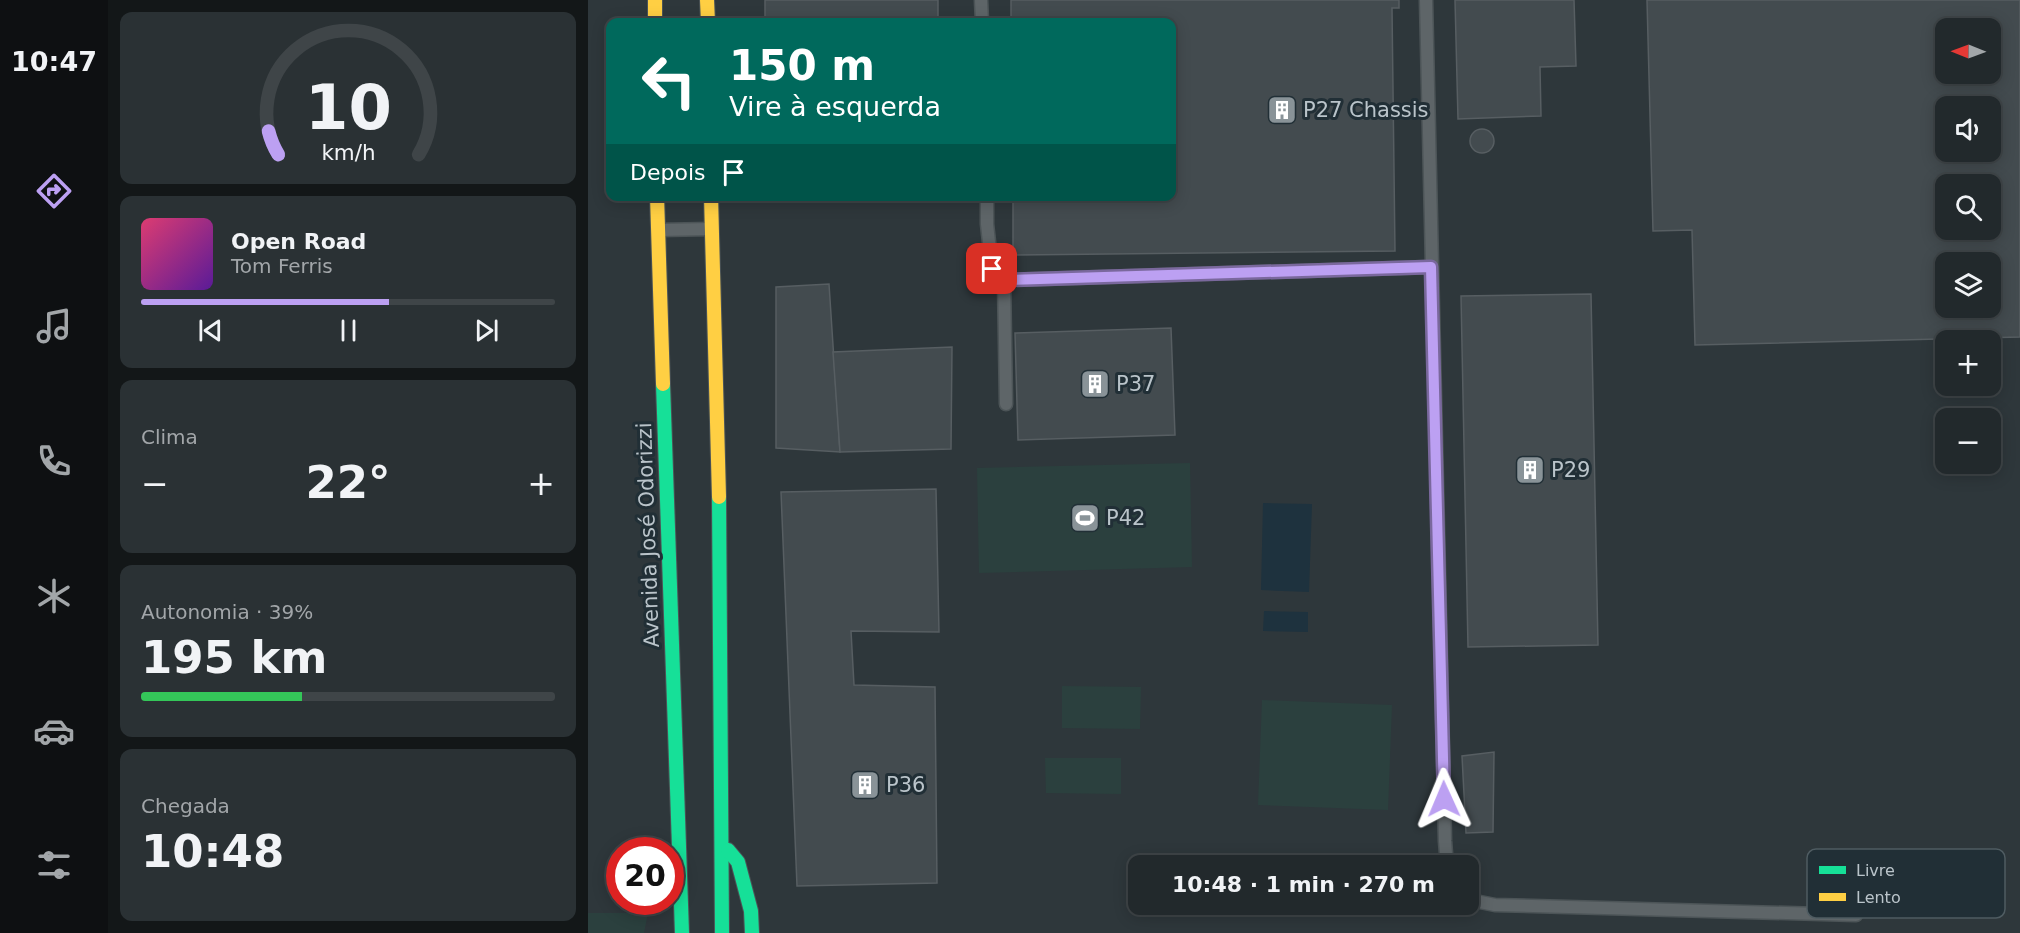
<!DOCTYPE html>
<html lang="pt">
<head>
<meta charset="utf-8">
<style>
  :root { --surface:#22292c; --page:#2a3134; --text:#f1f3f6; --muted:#a2a6a9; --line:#3f4548; --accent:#bca0f2 }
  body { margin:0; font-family:"DejaVu Sans",sans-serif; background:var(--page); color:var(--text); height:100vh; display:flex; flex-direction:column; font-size:22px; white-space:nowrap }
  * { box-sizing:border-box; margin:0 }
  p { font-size:20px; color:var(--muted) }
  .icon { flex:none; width:33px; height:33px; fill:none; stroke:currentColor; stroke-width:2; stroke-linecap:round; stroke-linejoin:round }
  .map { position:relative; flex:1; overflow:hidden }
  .details { display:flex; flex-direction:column; gap:12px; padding:12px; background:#131718; width:480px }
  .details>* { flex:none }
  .banner { position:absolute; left:18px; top:18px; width:570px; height:183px; border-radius:12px; box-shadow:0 3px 15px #0003,0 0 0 2px var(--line); background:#00695c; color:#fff; overflow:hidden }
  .needle { width:39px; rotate:271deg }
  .controls { position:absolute; left:1347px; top:18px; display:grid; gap:12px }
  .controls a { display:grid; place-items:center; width:66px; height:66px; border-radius:12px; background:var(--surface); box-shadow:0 3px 15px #0003,0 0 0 2px var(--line); font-size:30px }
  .speed { position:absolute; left:18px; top:837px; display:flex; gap:12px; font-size:30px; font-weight:700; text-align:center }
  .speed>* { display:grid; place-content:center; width:78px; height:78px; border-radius:50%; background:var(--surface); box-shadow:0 3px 15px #0003,0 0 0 2px var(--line); line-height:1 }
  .speed .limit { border:9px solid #d22; background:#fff; color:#111 }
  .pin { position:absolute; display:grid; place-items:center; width:51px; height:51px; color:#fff; margin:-26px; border-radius:12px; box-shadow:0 3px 9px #0006 }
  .me { position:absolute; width:66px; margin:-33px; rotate:359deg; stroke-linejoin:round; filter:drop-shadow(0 0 4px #0008) }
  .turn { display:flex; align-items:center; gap:21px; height:126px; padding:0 24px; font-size:27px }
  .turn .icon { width:78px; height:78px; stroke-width:2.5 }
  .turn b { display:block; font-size:42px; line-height:51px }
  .then { display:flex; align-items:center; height:57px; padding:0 24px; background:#0003; gap:12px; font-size:22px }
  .big { font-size:45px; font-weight:800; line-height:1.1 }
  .details .tile { flex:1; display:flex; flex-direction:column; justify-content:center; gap:9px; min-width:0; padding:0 21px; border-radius:12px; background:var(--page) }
  .details .dial { align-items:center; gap:0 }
  .dial svg { height:156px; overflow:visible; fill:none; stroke:var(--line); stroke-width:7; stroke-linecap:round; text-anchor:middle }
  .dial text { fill:var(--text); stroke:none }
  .song { display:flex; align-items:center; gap:18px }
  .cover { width:72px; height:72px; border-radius:9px; background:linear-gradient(135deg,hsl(340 70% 55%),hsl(270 70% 35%)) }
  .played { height:6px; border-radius:3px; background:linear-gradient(90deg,var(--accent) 60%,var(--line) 60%) }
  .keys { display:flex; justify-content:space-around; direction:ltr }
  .heat { display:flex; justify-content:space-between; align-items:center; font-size:33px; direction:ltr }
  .charge { height:9px; border-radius:4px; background:linear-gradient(90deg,#34c759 39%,var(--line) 0) }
  .trip { position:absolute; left:540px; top:855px; width:351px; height:60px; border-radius:12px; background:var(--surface); box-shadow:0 3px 15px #0003,0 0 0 2px var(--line); font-weight:800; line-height:60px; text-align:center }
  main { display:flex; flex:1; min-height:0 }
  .tabs { display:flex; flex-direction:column; width:108px; justify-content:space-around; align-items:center; background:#0e1012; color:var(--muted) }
  .tabs .icon { width:42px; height:42px }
  .tabs .on { color:var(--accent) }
  .tabs b { font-size:27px; color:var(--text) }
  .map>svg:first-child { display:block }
  .green { fill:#2b403e }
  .water { fill:#1e323e }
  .building { fill:#434b4f; stroke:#575e62; stroke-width:1.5; fill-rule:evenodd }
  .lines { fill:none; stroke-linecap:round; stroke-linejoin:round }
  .lane-casing { stroke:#4c5457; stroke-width:15 }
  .fast-casing { stroke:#4c5457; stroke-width:16 }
  .slow-casing { stroke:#4c5457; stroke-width:16 }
  .lane { stroke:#5e6568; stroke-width:12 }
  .fast { stroke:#16e098; stroke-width:14 }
  .slow { stroke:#ffcf43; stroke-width:14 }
  .route-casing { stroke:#7a689d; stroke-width:15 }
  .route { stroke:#bca0f2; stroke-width:10 }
  .labels { text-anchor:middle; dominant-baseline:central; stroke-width:6; stroke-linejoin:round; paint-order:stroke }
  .poi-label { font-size:21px; fill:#bac4ca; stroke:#212f36; text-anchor:start }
  .street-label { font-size:21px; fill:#bac4ca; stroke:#212f36 }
  .key { fill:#212f36; stroke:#4f5c62; stroke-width:1.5 }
  .key-label { font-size:16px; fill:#bac4ca }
</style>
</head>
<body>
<main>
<nav class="tabs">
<b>10:47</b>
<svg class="icon on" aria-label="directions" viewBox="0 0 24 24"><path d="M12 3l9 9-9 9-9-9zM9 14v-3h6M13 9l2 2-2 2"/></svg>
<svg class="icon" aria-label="music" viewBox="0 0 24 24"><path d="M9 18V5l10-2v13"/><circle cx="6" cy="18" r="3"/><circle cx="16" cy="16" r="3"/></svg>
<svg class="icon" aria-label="phone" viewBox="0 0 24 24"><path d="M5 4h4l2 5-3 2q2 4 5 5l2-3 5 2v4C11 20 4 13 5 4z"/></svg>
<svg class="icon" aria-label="climate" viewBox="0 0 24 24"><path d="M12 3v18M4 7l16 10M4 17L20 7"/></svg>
<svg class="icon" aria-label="car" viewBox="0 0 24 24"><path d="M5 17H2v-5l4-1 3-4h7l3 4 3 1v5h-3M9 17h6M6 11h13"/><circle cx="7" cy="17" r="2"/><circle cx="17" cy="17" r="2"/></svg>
<svg class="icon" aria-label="filters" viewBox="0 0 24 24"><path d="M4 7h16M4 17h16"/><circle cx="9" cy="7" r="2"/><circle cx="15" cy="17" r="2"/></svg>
</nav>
<section class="details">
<div class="tile dial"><svg viewBox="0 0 100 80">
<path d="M14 69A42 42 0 1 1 86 69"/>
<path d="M14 69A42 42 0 0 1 9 57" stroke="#bca0f2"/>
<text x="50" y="56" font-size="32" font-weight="700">10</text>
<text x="50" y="72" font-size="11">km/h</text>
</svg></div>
<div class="tile">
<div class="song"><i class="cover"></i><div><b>Open Road</b><p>Tom Ferris</p></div></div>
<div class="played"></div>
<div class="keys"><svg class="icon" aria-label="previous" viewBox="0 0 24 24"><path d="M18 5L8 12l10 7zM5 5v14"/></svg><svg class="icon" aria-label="pause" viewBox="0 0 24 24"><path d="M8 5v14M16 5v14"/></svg><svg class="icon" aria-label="next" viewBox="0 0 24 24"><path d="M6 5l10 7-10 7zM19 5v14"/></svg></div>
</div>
<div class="tile"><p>Clima</p>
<div class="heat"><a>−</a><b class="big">22°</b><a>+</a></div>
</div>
<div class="tile"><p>Autonomia · 39%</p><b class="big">195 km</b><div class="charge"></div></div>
<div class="tile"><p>Chegada</p><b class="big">10:48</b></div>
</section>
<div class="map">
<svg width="1432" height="933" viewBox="0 0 1432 933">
  <rect width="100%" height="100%" fill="#2e373b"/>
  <g class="green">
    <path d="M602,463L604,567L391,573L389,468Z"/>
    <path d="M474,686L553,687L552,729L474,728Z"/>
    <path d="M674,700L804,705L800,810L670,805Z"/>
    <path d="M457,758H533V794L458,793Z"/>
    <path d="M0,913H60L56,933H0Z"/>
  </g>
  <g class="water">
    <path d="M675,503L724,504L721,592L673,590Z"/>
    <path d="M676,611L720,612V632L675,631Z"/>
  </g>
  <g class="building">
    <rect x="177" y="0" width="173" height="22"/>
    <path d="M423,0H811V8H804L807,251L425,255V196H584V22H423Z"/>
    <path d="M867,0H986L988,66L952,67L953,116L870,119Z"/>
    <path d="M1059,0H1432V337L1107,345L1104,230L1065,231ZM1358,28H1402V74H1358ZM1358,106H1402V152H1358ZM1358,184H1402V230H1358ZM1358,262H1402V308H1358Z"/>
    <circle cx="894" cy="141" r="12"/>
    <path d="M241,284L252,452L188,448V287Z"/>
    <path d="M1003,294L1010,645L880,647L873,296Z"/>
    <path d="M583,328L587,435L430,440L427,333Z"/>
    <path d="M364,347L363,449L252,452L245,352Z"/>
    <path d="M348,489L351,632L263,631L266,685L347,687L349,883L209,886L193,492Z"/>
    <path d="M906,752L905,832L878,833L874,756Z"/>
  </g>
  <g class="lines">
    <g class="lane-casing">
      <g id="lane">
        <path d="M393,0L394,22"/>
        <path d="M838,0L857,841L859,866"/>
        <path d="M399,196V224L404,269L416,280L843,267"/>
        <path d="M71,230L123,229"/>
        <path d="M416,280L418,404"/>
        <path d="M880,897L887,901L907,905L1268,915"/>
      </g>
    </g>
    <g class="fast-casing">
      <g id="fast">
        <path d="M75,384L94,933"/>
        <path d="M131,497L134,933"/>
        <path d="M140,850L150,862L163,911L164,933"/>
      </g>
    </g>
    <g class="slow-casing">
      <g id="slow">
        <path d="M67,0V22"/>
        <path d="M119,0L120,22"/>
        <path d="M69,196L75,384"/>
        <path d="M123,196L131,497"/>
      </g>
    </g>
    <use href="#lane" class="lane"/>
    <use href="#fast" class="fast"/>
    <use href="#slow" class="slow"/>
  </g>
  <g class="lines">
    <g class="route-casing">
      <path id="route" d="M404,269L416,280L843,267L856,799"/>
    </g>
    <use href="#route" class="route"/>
  </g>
  <defs>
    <g id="building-square" transform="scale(1.5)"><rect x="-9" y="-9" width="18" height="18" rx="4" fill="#899398" stroke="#212f36"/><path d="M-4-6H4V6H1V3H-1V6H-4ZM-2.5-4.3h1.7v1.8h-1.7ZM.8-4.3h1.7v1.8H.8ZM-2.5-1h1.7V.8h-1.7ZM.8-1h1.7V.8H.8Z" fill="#fff"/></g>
    <g id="stadium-square" transform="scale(1.5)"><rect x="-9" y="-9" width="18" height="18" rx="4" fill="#899398" stroke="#212f36"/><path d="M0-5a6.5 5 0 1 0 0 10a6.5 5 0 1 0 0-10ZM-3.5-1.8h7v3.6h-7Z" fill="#fff"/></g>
  </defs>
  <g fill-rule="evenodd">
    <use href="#building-square" x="694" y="110"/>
    <use href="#building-square" x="507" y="384"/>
    <use href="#building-square" x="942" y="470"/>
    <use href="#stadium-square" x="497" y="518"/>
    <use href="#building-square" x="277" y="785"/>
  </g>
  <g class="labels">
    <g class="poi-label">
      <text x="715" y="110">P27 Chassis</text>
      <text x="528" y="384">P37</text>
      <text x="963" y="470">P29</text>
      <text x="518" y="518">P42</text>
      <text x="298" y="785">P36</text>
    </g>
    <g class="street-label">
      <text transform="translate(60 535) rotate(-92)">Avenida José Odorizzi</text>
    </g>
  </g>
  <rect x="1219" y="849" width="198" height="69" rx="9" class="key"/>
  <rect x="1231" y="866" width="27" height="8" fill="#16e098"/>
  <rect x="1231" y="893" width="27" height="8" fill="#ffcf43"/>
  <g class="key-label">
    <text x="1268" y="876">Livre</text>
    <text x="1268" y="903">Lento</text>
  </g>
</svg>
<div class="controls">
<a><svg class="needle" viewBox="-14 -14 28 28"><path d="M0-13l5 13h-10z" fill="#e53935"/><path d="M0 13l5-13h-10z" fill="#a2a6a9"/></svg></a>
<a><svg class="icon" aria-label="sound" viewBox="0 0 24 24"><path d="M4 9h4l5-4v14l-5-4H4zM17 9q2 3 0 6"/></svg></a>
<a><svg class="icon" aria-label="search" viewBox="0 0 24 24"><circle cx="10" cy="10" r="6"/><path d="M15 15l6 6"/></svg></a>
<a><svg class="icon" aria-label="layers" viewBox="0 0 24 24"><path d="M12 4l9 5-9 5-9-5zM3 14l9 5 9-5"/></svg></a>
<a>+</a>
<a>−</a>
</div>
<div class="speed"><div class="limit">20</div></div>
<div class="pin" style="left:404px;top:269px;background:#d93025"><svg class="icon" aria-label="arrive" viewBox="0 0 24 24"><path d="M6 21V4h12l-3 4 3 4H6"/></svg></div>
<svg class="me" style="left:856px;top:799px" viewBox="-20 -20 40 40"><path d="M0-17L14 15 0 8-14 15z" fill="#bca0f2" stroke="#fff" stroke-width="4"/></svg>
<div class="trip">10:48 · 1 min · 270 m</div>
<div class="banner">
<div class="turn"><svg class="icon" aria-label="left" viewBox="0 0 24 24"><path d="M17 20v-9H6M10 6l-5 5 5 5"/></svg><div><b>150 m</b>Vire à esquerda</div></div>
<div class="then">Depois<svg class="icon" aria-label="arrive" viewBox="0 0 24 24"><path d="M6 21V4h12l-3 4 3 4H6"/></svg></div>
</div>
</div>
</main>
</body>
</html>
